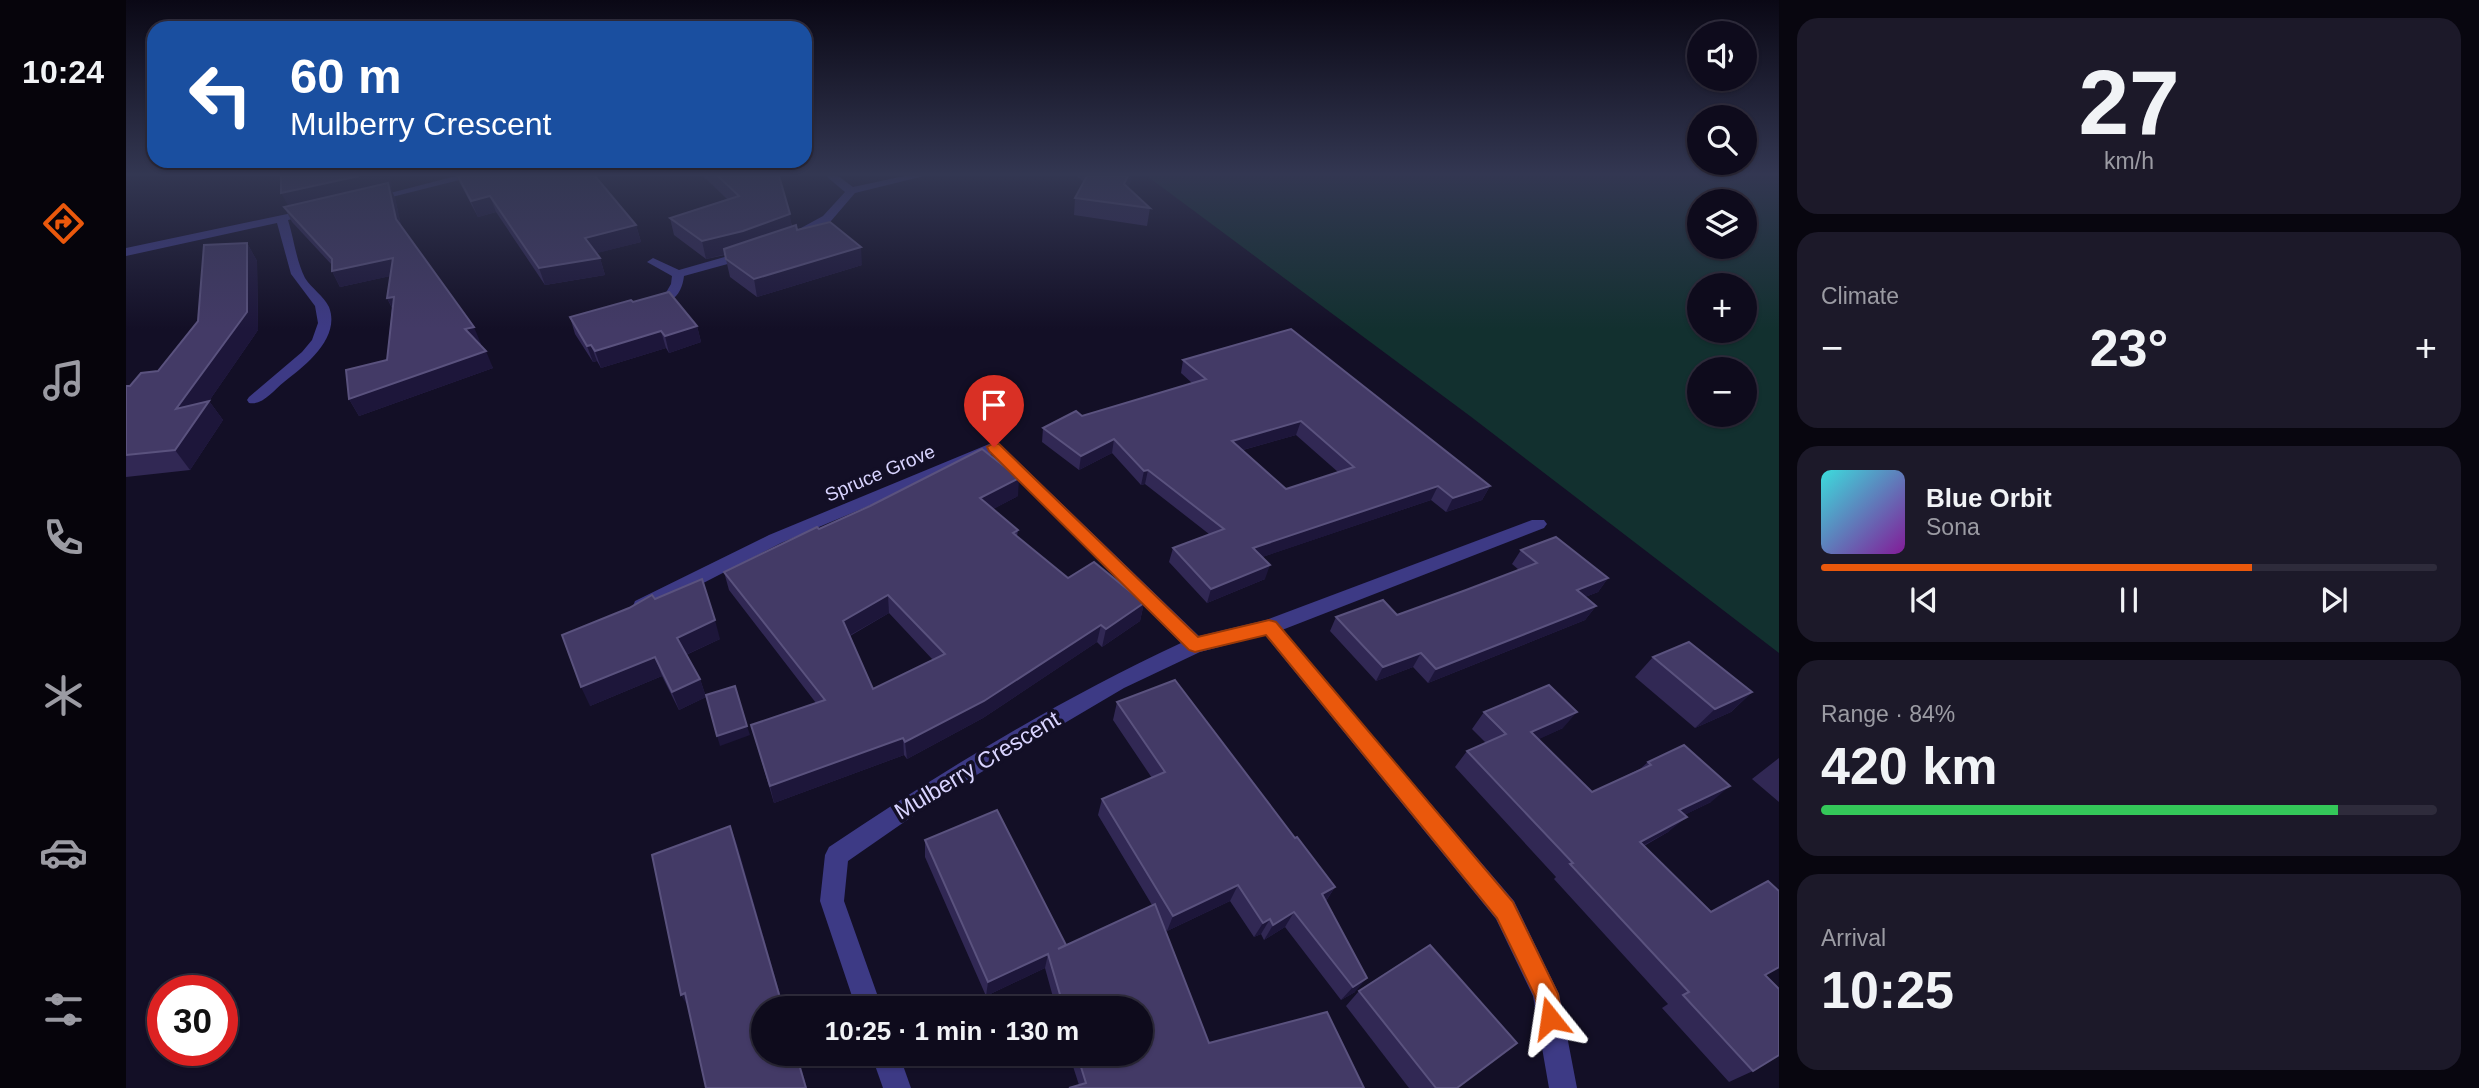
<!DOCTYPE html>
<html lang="en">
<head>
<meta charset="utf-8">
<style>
  :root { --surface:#0e0b1c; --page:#1c1929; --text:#f1f3f6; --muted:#9b9ba3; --line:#2e2b3b; --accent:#ea580c }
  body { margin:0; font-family:Arial,sans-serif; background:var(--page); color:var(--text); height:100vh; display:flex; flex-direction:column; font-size:26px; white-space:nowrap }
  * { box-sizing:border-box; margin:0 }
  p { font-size:23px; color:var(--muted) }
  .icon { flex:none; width:38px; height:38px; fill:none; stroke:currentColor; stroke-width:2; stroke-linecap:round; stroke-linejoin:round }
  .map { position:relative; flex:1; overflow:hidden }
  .side { display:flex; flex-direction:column; gap:18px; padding:18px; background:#08060f; width:700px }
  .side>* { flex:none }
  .guide { position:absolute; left:21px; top:21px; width:665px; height:147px; border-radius:21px; box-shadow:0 2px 5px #0004,0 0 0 2px var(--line); background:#1a4fa0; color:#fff; overflow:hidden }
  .fabs { position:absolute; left:1561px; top:21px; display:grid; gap:14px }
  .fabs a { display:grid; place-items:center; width:70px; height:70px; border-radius:50%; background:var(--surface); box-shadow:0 2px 5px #0004,0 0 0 2px var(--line); font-size:35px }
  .speed { position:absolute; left:21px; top:975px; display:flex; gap:14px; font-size:35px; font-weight:700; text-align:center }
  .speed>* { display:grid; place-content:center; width:91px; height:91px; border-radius:50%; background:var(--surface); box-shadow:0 2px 5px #0004,0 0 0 2px var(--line); line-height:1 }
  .speed .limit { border:10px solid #d22; background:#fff; color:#111 }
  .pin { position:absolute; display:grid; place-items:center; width:60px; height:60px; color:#fff; margin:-72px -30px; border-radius:50% 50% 50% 0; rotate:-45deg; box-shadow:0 0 7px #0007 }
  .pin .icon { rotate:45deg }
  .me { position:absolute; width:77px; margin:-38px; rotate:345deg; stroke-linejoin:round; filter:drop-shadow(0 0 5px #0008) }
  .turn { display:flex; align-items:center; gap:24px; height:147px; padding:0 28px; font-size:32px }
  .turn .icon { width:91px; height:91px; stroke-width:2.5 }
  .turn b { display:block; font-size:49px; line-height:60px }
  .big { font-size:52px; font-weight:600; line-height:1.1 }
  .side .widget { flex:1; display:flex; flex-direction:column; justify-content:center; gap:10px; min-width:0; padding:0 24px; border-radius:21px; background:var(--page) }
  .side .dial { align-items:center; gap:0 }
  .dial b { font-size:91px; line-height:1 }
  .song { display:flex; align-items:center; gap:21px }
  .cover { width:84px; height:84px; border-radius:10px; background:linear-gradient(135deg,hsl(180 70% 55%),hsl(290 70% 35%)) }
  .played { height:7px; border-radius:4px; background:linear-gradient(90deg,var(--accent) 70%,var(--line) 70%) }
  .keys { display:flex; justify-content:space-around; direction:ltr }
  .heat { display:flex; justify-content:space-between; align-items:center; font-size:38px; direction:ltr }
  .charge { height:10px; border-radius:5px; background:linear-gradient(90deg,#34c759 84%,var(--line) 0) }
  .trip { position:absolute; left:625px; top:996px; width:402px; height:70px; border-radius:35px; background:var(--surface); box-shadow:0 2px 5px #0004,0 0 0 2px var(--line); font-weight:600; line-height:70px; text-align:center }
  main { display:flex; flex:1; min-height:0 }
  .tabs { display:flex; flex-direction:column; width:126px; justify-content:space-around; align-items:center; background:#06040b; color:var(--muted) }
  .tabs .icon { width:49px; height:49px }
  .tabs .current { color:var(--accent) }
  .tabs b { font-size:32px; color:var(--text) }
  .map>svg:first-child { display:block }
  .green { fill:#12302f; fill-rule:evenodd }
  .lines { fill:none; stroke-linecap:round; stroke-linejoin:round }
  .minor { fill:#3d3a85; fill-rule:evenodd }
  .wall { fill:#312854; fill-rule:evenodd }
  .shaded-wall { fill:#1d163a }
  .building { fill:#433a66; stroke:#5a527e; stroke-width:2; fill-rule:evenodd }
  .route { fill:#ea580c; stroke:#983908; stroke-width:2 }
  .labels { text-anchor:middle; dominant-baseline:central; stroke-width:7; stroke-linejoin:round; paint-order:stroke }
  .street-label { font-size:19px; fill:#d9d4ff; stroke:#130f26 }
  .near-street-label { font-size:23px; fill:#d9d4ff; stroke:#130f26 }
</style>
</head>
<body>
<main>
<nav class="tabs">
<b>10:24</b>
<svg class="icon current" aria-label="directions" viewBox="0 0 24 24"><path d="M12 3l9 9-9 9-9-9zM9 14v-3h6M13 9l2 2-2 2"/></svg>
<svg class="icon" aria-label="music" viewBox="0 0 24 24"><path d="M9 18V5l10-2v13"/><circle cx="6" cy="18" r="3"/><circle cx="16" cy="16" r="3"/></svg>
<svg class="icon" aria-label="phone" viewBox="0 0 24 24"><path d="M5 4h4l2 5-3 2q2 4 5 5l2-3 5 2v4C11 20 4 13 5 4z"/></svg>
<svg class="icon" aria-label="climate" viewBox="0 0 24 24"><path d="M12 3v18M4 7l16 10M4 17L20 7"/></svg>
<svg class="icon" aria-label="car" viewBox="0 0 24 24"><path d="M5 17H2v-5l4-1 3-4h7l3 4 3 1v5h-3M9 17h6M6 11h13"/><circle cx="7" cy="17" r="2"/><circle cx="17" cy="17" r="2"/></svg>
<svg class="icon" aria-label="filters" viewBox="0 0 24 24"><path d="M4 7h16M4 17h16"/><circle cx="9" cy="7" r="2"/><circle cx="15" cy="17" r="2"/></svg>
</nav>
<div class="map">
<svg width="1653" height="1088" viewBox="0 0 1653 1088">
  <rect width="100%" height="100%" fill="#130f26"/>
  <path class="green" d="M1021,176H1653V653L1344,416ZM1573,201H1619V247H1573ZM1573,285H1619V331H1573ZM1573,369H1619V415H1573Z"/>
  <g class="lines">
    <g class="minor">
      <path d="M330,176H349L246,202L241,199Z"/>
      <path d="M700,176H712L727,187L778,176H798L729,193L705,221L672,238H664V234L697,216L719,192Z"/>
      <path d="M185,209L189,210V214L162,220C168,239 170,260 179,278C186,289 197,295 203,307C215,338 179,366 158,382C148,390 136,406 123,403L121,400L123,397L176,352L186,340L192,323L189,306L165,274L151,223L0,256V248Z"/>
      <path d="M623,250L627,251V257L558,276C557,285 553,297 544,300L538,296L545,284L546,276L521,262L527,258L553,270Z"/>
      <path d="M868,442L874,444L1073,636L1140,620L1406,520H1418L1421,524L1418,528L1156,630L1388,901L1433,994L1451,1088H1423L1407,996L1370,919L1139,635L1074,652L998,688L820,793L722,861L718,901L756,1008H730L694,901L699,855L703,847C816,771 931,701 1055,643L866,454L655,543L523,611H509L507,606L509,601L643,535Z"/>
      <path d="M745,1054H773L785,1088H757Z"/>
    </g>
  </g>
  <g class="wall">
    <path d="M330,176H469L510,225L515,242L470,253L474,258L479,275L419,285L370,212L352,217Z"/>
    <path d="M577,176H653L666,226L736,265L631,297L604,277L599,255L580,259L548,235L544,218L601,199Z"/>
    <path d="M951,176H1007L1002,187L1024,208L1021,226L948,215L949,198L958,182Z"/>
    <path d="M264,187L269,198L275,226L355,344H353L367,368L233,416L223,399L261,360L266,308L261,298L264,276L214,287L206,271V265L166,222L158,207L266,187Z"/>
    <path d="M121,243L131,261L132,330L83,401L97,420L64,470L0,477V386H4L32,371L72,321Z"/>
    <path d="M507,302L571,326L575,342L543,353L540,348L475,368L471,361L467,362L449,334L444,317Z"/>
    <path d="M1057,360L1364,486L1356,500L1320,512L1305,500L1136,557L1139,579L1081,603L1043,562L1047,548L1083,534L1019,484L1015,485L986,453L953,470L916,442L917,428L1066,383L1055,373ZM1170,435L1212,472L1160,489L1117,450Z"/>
    <path d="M892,496L867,509L892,530L891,536L942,578L1018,603L1014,621L976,647L971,642L857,718L781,759L778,755L648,803L625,725L690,703L603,590L598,572ZM763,613L807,660L747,689L724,636Z"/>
    <path d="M1395,550L1482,578L1472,592L1459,597L1470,606L1459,620L1302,683L1287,667L1250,681L1204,631L1210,617L1271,615L1393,570L1386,564Z"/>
    <path d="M529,599L594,639L560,655L574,679L580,697L553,710L536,676L464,706L503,608Z"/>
    <path d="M1527,657L1626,692L1605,712L1569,728L1509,677Z"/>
    <path d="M991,702L1169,838L1209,887L1200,901L1229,992L1215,1000L1159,927L1138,940L1135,934L1128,937L1104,901L1041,931L1036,924L1083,1043L953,1085L943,1054H1015V1008H930L919,968L860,996L799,857V840L940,945L1026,905L972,815L976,799L1026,778L987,720Z"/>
    <path d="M1358,712L1437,728L1412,739L1466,792L1514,769L1522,762L1585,802L1558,815L1542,832L1518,846L1639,975L1627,1071L1603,1082L1536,1008L1542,1004L1428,879L1430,877L1329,767L1341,751L1360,743L1346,729Z"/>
    <path d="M1653,758V802L1626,779Z"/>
    <path d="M1233,991L1331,1088H1283L1220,1006Z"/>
  </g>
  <g class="shaded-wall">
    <path d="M233,176H264L266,187H264L269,198L277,234L164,209L155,193Z"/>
    <path d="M1002,176H1007L996,201L998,184Z"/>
    <path d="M364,196L370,212L352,217L345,201Z"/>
    <path d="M664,214L666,232L620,249L580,259L576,241Z"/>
    <path d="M510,225L515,242L464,255L459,238Z"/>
    <path d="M121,243L131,261L132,330L83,401L97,420L64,470L49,450L50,409Z"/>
    <path d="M735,247L736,265L631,297L628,279Z"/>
    <path d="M267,258L274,274L214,287L206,271Z"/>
    <path d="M474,258L479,275L419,285L413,268Z"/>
    <path d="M268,297L270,315L261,298Z"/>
    <path d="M571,326L575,342L543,353L539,336Z"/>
    <path d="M348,327L355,344L346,346L339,329Z"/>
    <path d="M535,331L540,348L475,368L469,351Z"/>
    <path d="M465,345L471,361L467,362L461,346Z"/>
    <path d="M360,351L367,368L233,416L223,399Z"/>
    <path d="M1175,421L1170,435L1102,454L1106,441Z"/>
    <path d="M988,439L986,453L953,470L955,456Z"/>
    <path d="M1022,470L1019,484L1015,485L1018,471Z"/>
    <path d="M893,478L892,496L854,516V498Z"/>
    <path d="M1312,486L1305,500L1122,562L1127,548Z"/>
    <path d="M1364,486L1356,500L1320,512L1327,498Z"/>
    <path d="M1144,565L1139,579L1081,603L1085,589Z"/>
    <path d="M1482,578L1472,592L1441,604L1451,590Z"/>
    <path d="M762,595L763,613L719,638L717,621Z"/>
    <path d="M1018,603L1014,621L976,647L980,629Z"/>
    <path d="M1470,606L1459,620L1302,683L1310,669Z"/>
    <path d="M589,620L594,639L557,656L551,638Z"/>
    <path d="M975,625L971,642L857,718L781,759L779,742Z"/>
    <path d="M1295,653L1287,667L1250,681L1257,667Z"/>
    <path d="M529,657L536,676L464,706L455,687Z"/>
    <path d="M574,679L580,697L553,710L546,692Z"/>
    <path d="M1626,692L1605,712L1569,728L1589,709Z"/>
    <path d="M1451,712L1437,728L1392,749L1405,732Z"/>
    <path d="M621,726L624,735L594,746L591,736Z"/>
    <path d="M777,738L778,755L648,803L644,786Z"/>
    <path d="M1604,786L1585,802L1536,826L1553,810Z"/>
    <path d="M1561,817L1542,832L1496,857L1514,842Z"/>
    <path d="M604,826L611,844L658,1008H657Z"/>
    <path d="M1112,885L1104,901L1041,931L1047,916Z"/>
    <path d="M1209,887L1199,902L1196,894Z"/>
    <path d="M1168,912L1159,927L1138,940L1147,925Z"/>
    <path d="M1144,919L1135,934L1128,937L1137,923Z"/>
    <path d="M922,954L919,968L860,996L862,982Z"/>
    <path d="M1241,978L1229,992L1215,1000L1227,987Z"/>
    <path d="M559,993L564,1010L555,995Z"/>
    <path d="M670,1054H671L681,1088H680Z"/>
  </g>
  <g class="building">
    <path d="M155,176H233L155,193Z"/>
    <path d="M332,176H469L510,225L459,238L474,258L413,268L364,196L345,201Z"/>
    <path d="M592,176H653L664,214L617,231L576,241L544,218L613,196Z"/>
    <path d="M961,176H1002L998,184L1024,208L949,198Z"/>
    <path d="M262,183L270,219L348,327L339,329L360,351L223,399L220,370L261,360L268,297L261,298L267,258L206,271V259L158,207Z"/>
    <path d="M704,222L735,247L628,279L600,259L598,249L670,225L671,230Z"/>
    <path d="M121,243V312L50,409L83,401L49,450L0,455V386H4L15,373L32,371L72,321L78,245Z"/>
    <path d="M543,292L571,326L539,336L535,331L469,351L465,345L461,346L444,317L505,300L507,302Z"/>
    <path d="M1165,329L1364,486L1327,498L1312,486L1127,548L1144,565L1085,589L1047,548L1098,529L1022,470L1018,471L988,439L955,456L917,428L950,411L956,416L1080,379L1057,360ZM1175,421L1228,467L1160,489L1106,441Z"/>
    <path d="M856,449L893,478L854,498L892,530L887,533L942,578L968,562L1018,603L980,629L975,625L858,701L779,742L777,738L644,786L625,725L699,700L598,572L691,527L693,529L744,506ZM762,595L819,654L747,689L717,621Z"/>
    <path d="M1430,537L1482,578L1451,590L1470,606L1310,669L1295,653L1257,667L1210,617L1257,600L1271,615L1340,590L1411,563L1395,550Z"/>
    <path d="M576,579L589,620L551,638L574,679L546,692L529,657L455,687L436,635L503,608L526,595L529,599Z"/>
    <path d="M1563,642L1626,692L1589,709L1527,657Z"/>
    <path d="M1049,680L1169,838L1171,837L1209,887L1196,894L1241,978L1227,987L1168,912L1147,925L1144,919L1137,923L1112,885L1047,916L976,799L1039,772L991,702Z"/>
    <path d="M1423,685L1451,712L1405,732L1466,792L1525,765L1522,762L1558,745L1604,786L1553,810L1561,817L1514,842L1585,912L1642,881L1653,891V967L1639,975L1653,989V1055L1627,1071L1557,995L1563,992L1444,864L1447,863L1341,751L1380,734L1358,712Z"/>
    <path d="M609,686L621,726L591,736L580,695Z"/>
    <path d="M871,810L940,945L932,949L1029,904L1083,1043L1201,1012L1238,1088H943L960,1083L951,1054H1015V1008H938L922,954L862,982L799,840Z"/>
    <path d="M604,826L657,1008H637V1054H670L680,1088H580L559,993L555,995L526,855Z"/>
    <path d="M1304,945L1391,1043L1331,1088H1310L1233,991Z"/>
  </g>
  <linearGradient id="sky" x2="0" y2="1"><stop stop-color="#0a0815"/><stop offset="0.53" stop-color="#333752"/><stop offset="1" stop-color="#333752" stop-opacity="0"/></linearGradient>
  <rect width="1653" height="329" fill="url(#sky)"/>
  <path class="route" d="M868,443L873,444L1072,637L1143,620L1150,622L1387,902L1432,994L1436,1018L1433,1026L1424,1030L1416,1026L1409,996L1371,918L1140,635L1069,652L1063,650L863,451L861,447Z"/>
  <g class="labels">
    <g class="street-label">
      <text transform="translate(754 473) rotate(-23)">Spruce Grove</text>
    </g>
    <g class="near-street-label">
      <text transform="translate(851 765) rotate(-31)">Mulberry Crescent</text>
    </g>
  </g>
</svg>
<div class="fabs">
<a><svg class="icon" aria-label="sound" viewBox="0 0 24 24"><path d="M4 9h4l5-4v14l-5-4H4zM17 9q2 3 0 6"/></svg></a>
<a><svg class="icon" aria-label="search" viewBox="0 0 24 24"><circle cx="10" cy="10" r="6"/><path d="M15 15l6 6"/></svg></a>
<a><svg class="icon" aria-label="layers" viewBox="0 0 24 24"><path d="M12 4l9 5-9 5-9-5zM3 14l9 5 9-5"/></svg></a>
<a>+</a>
<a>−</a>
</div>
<div class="speed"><div class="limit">30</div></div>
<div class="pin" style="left:868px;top:447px;background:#d93025"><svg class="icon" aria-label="arrive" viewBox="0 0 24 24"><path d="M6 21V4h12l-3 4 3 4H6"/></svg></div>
<svg class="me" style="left:1424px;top:1018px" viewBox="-20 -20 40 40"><path d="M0-17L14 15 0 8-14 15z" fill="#ea580c" stroke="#fff" stroke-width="4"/></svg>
<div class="trip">10:25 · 1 min · 130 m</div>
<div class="guide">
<div class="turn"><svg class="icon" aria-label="left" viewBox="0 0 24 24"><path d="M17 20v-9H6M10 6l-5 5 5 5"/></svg><div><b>60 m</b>Mulberry Crescent</div></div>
</div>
</div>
<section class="side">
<div class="widget dial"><b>27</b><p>km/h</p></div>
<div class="widget"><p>Climate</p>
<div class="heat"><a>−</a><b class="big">23°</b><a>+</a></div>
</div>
<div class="widget">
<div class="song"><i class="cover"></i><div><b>Blue Orbit</b><p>Sona</p></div></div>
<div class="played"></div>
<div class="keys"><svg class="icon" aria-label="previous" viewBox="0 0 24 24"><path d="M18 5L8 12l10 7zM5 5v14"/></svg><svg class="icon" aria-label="pause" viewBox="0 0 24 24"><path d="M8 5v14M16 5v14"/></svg><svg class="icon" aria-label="next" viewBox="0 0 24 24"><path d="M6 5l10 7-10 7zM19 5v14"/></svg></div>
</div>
<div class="widget"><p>Range · 84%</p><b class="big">420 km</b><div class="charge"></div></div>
<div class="widget"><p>Arrival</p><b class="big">10:25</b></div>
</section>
</main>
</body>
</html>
